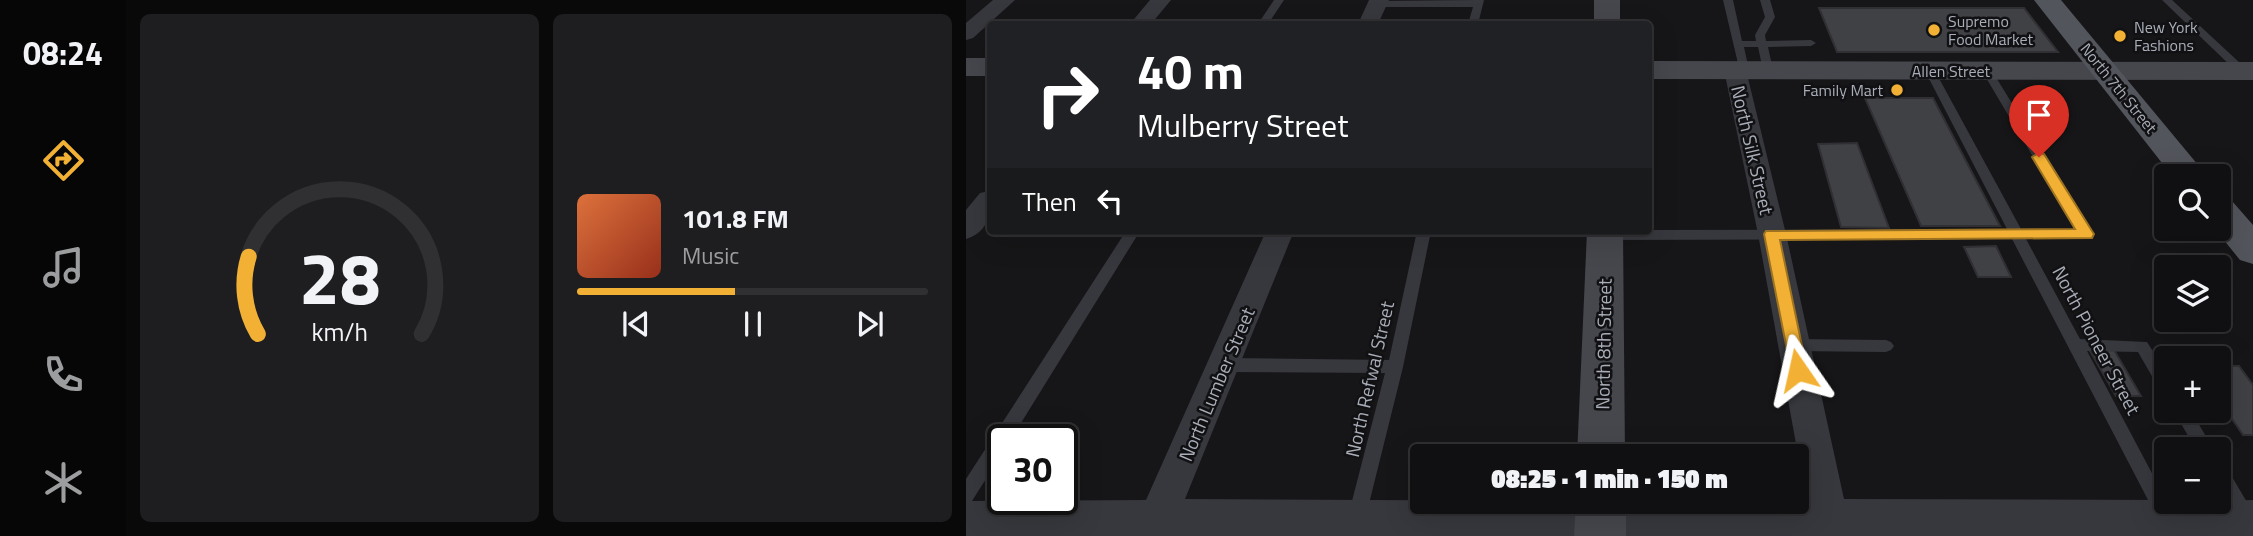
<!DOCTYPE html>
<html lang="en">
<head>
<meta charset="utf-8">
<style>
  :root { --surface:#101012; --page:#1e1e20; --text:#f1f3f6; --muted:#9c9d9f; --line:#303032; --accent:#f2b134 }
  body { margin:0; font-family:"Titillium Web",sans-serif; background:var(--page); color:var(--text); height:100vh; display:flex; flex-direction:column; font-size:26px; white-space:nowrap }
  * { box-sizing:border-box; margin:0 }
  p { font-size:23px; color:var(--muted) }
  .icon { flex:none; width:38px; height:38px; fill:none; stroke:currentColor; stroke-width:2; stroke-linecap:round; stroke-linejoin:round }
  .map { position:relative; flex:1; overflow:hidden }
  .sheet { display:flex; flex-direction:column; gap:14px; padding:14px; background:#09090a; width:840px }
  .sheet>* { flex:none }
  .guide { position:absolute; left:21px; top:21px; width:665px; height:214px; border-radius:7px; box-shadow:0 7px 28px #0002,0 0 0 2px var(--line); background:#202124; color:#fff; overflow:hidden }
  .buttons { position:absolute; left:1188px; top:164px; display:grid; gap:14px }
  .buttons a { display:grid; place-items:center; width:77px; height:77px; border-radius:7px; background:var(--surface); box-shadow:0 7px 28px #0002,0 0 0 2px var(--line); font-size:35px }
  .speed { position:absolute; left:21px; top:424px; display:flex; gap:14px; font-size:35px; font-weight:700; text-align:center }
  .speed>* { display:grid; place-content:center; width:91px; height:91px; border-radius:50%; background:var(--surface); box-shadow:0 7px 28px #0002,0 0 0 2px var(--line); line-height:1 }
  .speed .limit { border:4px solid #111; border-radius:10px; background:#fff; color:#111 }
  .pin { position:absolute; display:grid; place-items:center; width:60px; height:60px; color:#fff; margin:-72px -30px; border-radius:50% 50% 50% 0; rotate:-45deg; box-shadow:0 0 7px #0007 }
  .pin .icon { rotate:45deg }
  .me { position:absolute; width:77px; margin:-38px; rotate:349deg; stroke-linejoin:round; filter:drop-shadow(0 0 5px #0008) }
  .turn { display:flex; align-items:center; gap:24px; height:147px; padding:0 35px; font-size:32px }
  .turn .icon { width:91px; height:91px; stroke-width:2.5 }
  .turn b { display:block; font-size:49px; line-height:60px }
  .then { display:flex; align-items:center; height:66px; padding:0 35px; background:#0003; gap:14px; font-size:26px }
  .sheet .card { flex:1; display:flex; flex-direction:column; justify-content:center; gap:10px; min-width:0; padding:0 24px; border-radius:10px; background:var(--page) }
  .sheet .dial { align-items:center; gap:0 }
  .dial svg { height:182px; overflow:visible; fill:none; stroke:var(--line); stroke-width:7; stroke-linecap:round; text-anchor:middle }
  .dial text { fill:var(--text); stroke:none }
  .song { display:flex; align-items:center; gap:21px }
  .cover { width:84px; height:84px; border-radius:10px; background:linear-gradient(135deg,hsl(20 70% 55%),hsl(10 70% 35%)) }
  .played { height:7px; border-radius:4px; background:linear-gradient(90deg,var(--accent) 45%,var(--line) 45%) }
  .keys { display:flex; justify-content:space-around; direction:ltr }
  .sheet .tiles { flex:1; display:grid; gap:14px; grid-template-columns:repeat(2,1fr) }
  .trip { position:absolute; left:444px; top:444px; width:399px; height:70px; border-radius:7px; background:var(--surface); box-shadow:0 7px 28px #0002,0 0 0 2px var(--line); font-weight:800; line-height:70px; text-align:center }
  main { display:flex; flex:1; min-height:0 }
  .tab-bar { display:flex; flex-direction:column; width:126px; justify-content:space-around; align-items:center; background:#060607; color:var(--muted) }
  .tab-bar .icon { width:49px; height:49px }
  .tab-bar .on { color:var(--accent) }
  .tab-bar b { font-size:32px; color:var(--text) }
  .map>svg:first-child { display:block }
  .building { fill:#404145; stroke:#303034; stroke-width:2 }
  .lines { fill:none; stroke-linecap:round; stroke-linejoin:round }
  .lane { fill:#37383d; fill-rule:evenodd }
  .street { fill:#37383d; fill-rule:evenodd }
  .secondary { fill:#45474d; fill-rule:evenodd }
  .primary { fill:#53555c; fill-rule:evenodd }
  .route { fill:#f2b134; stroke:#9d7322; stroke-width:2 }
  .poi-dot { fill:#f2b134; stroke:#111113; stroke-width:2.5 }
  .labels { text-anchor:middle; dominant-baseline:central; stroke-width:5; stroke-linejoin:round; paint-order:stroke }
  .far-poi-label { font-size:16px; fill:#a8adb8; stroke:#111113; text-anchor:start }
  .far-street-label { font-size:16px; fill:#a8adb8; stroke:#111113 }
  .street-label { font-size:19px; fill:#a8adb8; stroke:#111113 }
</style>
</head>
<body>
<main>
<nav class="tab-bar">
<b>08:24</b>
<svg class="icon on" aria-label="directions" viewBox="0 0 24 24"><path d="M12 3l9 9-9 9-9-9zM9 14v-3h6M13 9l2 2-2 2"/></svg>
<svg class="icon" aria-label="music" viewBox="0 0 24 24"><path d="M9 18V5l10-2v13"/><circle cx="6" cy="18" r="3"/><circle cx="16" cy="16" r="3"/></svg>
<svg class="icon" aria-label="phone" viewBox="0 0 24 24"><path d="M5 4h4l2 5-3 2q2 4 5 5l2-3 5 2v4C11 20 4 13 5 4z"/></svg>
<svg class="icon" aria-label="climate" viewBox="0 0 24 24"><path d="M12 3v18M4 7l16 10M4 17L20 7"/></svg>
</nav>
<section class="sheet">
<div class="tiles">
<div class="card dial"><svg viewBox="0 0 100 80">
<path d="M14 69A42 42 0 1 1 86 69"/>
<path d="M14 69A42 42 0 0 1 10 35" stroke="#f2b134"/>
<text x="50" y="56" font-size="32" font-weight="700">28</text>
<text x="50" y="72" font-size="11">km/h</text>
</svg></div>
<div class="card">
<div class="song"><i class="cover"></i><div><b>101.8 FM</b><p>Music</p></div></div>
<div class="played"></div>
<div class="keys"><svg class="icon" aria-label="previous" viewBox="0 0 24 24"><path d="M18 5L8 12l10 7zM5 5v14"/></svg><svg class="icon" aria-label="pause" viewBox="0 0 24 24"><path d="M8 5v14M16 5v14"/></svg><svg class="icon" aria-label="next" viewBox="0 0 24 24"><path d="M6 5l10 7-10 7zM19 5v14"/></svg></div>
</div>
</div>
</section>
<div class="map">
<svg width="1287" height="536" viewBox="0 0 1287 536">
  <rect width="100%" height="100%" fill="#161618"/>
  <g class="building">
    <path d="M853,8H1058L1092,52H871Z"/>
    <path d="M899,98H967L1034,226H955Z"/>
    <path d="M891,143L923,228L875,227L852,144Z"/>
    <path d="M1030,246L1045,277H1012L998,247Z"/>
    <path d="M1148,350L1175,396H1150L1124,351Z"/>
    <path d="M1253,366H1273L1287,385V435H1277L1258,407H1253Z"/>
  </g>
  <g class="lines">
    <g class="lane">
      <path d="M308,0H318L302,24H292Z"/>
      <path d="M508,0H518L512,24H502L507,7H411L406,4L411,1Z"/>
      <path d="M757,0H767L776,41H790L789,35L799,17L794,0H804L809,17L799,35L800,41L845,40L850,43L845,46L802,47L807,70L802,73L797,70L792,47H778L783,70L778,73L774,72Z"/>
      <path d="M1196,0H1206L1275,64L1285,70V74H1277L1267,68Z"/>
      <path d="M964,68L969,71L1055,229H1110L1016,71L1021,68L1026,71L1127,234L1120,239H1060L1114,339L1181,342L1200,372V392L1194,390L1172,352L1121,351L1205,509L1208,515L1205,521L1199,524L1193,521L1046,239L639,240L632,235L636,231L682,230L1041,229L959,71Z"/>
      <path d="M160,231H174L45,439H37V452L6,501L0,504V479Z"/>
      <path d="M451,231H465L437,367L395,536H377L419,373L259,372L253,370L251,365L253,360L259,358L423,360Z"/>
      <path d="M827,339L920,340L925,342L928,346L925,350L920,352L827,351L822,349L819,345L822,341Z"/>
      <path d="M1208,411H1225L1248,450H1230Z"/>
      <path d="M1253,463L1259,465L1285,509V521L1279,524L1273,521L1253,488Z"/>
    </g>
    <g class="street">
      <path d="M27,0H49L7,38L0,40V23Z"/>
      <path d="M184,0H205L185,24H164Z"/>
      <path d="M403,0H423L412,24H392Z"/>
      <path d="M769,63L777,65L780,70L820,234L878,499L1200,500V502L1287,500V536H0V501L180,500L300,231H328L219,499L831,502V499H840L792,234L758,70L761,65Z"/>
      <path d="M24,191C26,212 23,232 0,239V210L14,193Z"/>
    </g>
    <g class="secondary">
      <rect x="628" y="0" width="26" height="24"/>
      <rect x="0" y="58" width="24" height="18"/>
      <path d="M682,61L1287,62V80L682,79Z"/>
      <path d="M621,231H657L659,457H611Z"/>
      <path d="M610,502H660V536H608Z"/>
    </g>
    <g class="primary">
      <path d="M1068,0H1095L1242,177H1207Z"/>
      <path d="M1253,198L1266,201L1287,225V264L1274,260L1249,229H1253Z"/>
    </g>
  </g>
  <path class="route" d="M1073,153L1078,154L1126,231L1128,234L1126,238L814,240L841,370L839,375L832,378L826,375L798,234L800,231L1109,229L1066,157Z"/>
  <g class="poi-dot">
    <circle cx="968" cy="30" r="7"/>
    <circle cx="1154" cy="36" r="7"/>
    <circle cx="931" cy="90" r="7"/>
  </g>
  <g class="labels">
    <g class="far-poi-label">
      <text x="982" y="21">Supremo<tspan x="982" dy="18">Food Market</tspan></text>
      <text x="1168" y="27">New York<tspan x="1168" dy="18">Fashions</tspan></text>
      <text x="917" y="90" text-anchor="end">Family Mart</text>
    </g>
    <g class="far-street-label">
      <text x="985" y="71">Allen Street</text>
      <text transform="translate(1153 88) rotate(51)">North 7th Street</text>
    </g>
    <g class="street-label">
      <text transform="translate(787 150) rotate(77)">North Silk Street</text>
      <text transform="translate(1131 340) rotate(62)">North Pioneer Street</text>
      <text transform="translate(637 344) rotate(-89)">North 8th Street</text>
      <text transform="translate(403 379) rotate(-77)">North Refwal Street</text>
      <text transform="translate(250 384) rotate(-67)">North Lumber Street</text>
    </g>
  </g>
</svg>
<div class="buttons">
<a><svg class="icon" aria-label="search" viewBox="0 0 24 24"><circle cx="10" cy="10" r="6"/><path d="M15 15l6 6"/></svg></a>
<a><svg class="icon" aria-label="layers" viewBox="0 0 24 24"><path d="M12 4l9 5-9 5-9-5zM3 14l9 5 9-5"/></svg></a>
<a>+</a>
<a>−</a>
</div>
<div class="speed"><div class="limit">30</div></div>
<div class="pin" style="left:1073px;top:157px;background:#d93025"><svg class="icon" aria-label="arrive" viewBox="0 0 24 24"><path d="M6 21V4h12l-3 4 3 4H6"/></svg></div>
<svg class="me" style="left:832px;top:370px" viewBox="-20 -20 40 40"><path d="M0-17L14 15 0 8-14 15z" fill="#f2b134" stroke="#fff" stroke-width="4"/></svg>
<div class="trip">08:25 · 1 min · 150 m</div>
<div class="guide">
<div class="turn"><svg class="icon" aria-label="right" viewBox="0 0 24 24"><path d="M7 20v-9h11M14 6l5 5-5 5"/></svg><div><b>40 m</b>Mulberry Street</div></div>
<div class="then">Then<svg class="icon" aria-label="left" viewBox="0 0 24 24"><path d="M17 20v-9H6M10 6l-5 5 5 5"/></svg></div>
</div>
</div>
</main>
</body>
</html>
